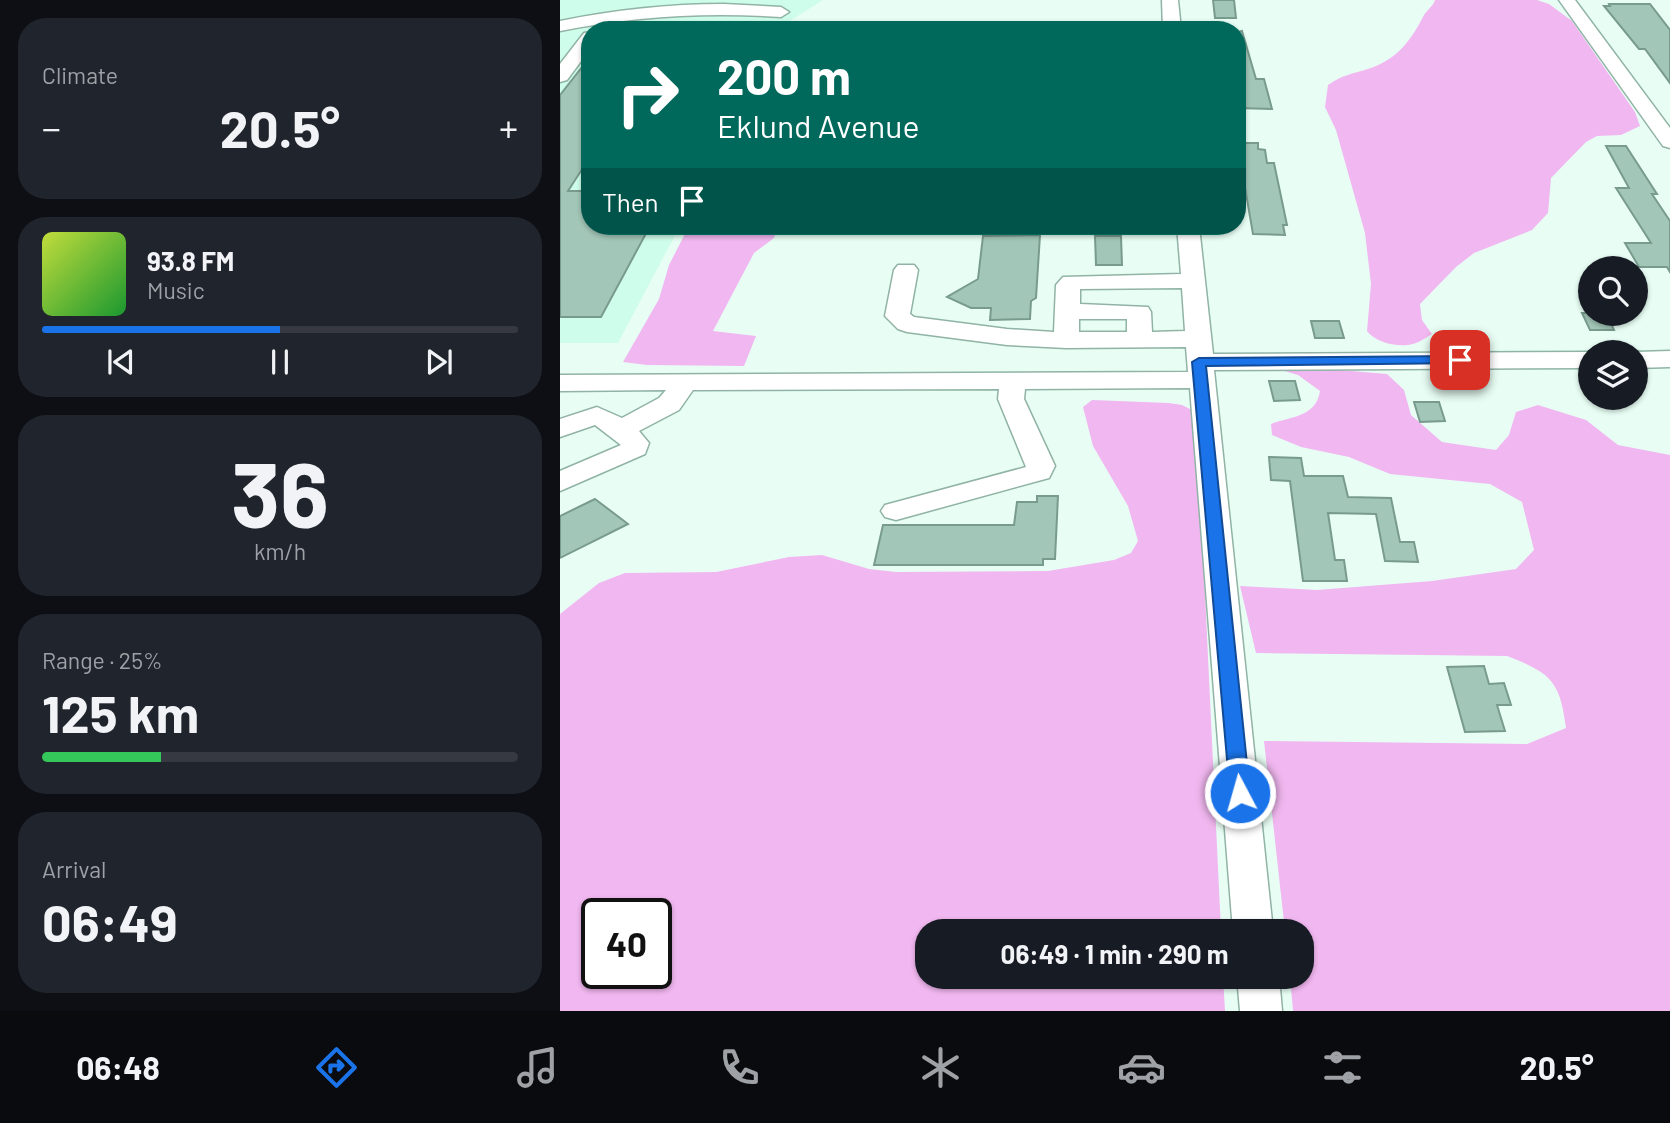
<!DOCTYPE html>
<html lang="en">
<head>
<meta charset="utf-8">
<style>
  :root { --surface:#171b24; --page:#20242c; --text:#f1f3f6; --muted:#9ea1a6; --line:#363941; --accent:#1a73e8 }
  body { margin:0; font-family:Barlow,sans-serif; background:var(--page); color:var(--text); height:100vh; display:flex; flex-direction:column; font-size:26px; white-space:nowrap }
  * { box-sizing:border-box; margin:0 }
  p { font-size:23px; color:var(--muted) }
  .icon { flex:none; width:38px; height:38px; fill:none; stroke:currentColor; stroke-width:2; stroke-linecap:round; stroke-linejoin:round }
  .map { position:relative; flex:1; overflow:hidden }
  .panel { display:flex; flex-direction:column; gap:18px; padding:18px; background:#0d0f14; width:560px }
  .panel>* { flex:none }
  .top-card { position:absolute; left:21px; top:21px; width:665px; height:214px; border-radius:28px; box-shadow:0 2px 5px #0004; background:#00695c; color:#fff; overflow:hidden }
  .tools { position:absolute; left:1018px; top:256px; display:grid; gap:14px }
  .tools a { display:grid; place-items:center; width:70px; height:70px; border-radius:50%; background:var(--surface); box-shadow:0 2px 5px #0004; font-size:35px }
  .speed { position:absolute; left:21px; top:898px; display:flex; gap:14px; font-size:35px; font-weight:700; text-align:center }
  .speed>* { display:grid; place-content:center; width:91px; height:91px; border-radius:50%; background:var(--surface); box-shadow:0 2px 5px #0004; line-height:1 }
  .speed .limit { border:4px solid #111; border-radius:10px; background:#fff; color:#111 }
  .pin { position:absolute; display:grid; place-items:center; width:60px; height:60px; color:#fff; margin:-30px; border-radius:14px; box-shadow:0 4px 10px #0006 }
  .me { position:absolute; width:77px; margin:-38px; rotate:354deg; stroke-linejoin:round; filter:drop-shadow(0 0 5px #0008) }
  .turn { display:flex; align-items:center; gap:24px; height:147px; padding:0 21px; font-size:32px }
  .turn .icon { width:91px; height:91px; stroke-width:2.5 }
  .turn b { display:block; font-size:49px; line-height:60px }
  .then { display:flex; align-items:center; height:66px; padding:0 21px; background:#0003; gap:14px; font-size:26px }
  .big { font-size:52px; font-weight:700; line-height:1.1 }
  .panel .tile { flex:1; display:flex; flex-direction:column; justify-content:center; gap:10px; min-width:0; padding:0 24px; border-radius:28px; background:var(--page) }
  .panel .dial { align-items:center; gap:0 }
  .dial b { font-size:91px; line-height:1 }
  .song { display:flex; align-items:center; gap:21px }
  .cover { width:84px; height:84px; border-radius:10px; background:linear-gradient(135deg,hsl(70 70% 55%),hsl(130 70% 35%)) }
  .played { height:7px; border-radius:4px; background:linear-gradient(90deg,var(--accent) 50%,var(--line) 50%) }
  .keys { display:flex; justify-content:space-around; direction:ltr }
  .heat { display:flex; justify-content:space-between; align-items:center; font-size:38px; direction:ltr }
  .charge { height:10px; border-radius:5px; background:linear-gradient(90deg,#34c759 25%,var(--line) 0) }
  .trip { position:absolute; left:355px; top:919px; width:399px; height:70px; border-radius:28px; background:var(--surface); box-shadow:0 2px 5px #0004; font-weight:700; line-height:70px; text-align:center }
  .menu { display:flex; height:112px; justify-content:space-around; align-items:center; background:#090b0e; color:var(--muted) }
  .menu .icon { width:49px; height:49px }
  .menu .on { color:var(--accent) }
  .menu b { font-size:32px; color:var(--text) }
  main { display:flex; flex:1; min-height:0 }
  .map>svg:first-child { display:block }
  .built { fill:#cffdeb }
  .green { fill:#f1b7f0; fill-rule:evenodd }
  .building { fill:#a2c6b8; stroke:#799b8e; stroke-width:2 }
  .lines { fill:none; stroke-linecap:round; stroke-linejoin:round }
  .minor-casing { stroke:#90b3a5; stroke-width:3 }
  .minor { fill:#fff; fill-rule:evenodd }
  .route { fill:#1a73e8; stroke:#114b97; stroke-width:2 }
</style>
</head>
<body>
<main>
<section class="panel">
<div class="tile"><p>Climate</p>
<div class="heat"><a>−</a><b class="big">20.5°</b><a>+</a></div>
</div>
<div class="tile">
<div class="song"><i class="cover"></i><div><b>93.8 FM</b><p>Music</p></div></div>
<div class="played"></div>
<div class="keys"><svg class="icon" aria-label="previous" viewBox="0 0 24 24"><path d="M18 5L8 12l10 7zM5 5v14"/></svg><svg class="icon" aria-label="pause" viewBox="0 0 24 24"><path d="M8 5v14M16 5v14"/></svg><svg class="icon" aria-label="next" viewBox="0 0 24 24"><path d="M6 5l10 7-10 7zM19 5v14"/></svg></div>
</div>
<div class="tile dial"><b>36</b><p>km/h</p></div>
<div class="tile"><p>Range · 25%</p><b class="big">125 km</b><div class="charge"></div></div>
<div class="tile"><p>Arrival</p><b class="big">06:49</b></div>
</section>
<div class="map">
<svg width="1110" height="1011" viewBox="0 0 1110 1011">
  <rect width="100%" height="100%" fill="#e8fef5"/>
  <path class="built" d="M0,0H263L225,24L222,30H30V226H120L58,343H0Z"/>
  <g class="green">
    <path d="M875,0H977L989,4L1012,21L1075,112L1080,126L1061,135L1037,136L1026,142L991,178L988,213L972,230L914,253L896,267L860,304L862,320L872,334C867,337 861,341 856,343C841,349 816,343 807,331L811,284L805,233L776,130L765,107L768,85C782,75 792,74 808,69C836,60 850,42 863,17C866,10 873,7 875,0Z"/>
    <path d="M129,226H218L214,238L194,253L153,331L196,336L184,366L87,365L63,362L99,299L109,265Z"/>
    <path d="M721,365L827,374L844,390L851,415L882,442L936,450L949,435L956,412L978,405L1026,420L1058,445L1110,455V1011H733L730,977L742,976V931H725L704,741L967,744L1006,728C1000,681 991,673 947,656L696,653L680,586L757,590L872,581L956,569L974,550L962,502L930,484L830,474L789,457L741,447L712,435L711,424C732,416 756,417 760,391L738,375L721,370Z"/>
    <path d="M532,400L609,403L622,405L632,410L643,551L661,931H368V976L663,977L665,1011H0V614L39,583L65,573L156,572L229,557L262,555L309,569L336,572L488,571L554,560L571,553L578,541L568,506L533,446L523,407ZM37,914H96V973H37Z"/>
  </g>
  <g class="building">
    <path d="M653,0H674L676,18H655Z"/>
    <path d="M1049,4H1090L1110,30V83L1085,49H1079L1044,6H1050Z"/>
    <path d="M682,31L696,79H704L712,109L677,108V32Z"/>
    <path d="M30,57V157L8,191H30V226H90L41,317H0V95Z"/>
    <path d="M681,143H698V149L705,150L707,163H714L727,225H723L725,235L693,234L684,182Z"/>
    <path d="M1046,146H1066L1097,194H1092L1110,221V272L1107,267H1079L1065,243H1091L1056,188H1069Z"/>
    <path d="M480,235L476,298L471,301L470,319L430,320L431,308H411L387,297L418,279L423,236Z"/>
    <path d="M535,236H561L562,265H536Z"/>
    <path d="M1022,313H1046L1054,330H1030Z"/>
    <path d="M751,321H779L784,338H755Z"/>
    <path d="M709,381H735L740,400L714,401Z"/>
    <path d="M854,402H879L885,421L860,422Z"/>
    <path d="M709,457L741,458L744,476H783L788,497L831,498L840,542H854L858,562L825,561L816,514L768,513L775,560H784L787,581H743L730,481L711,480Z"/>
    <path d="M477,496H498L495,559H483V565H314L323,525H454L457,502H477Z"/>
    <path d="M35,499L68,524L0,558V516Z"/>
    <path d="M924,666L929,684L944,683L951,705H937L945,731L905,732L887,667Z"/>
  </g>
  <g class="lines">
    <g class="minor-casing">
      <g id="minor">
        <path d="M602,0H618L621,30H603Z"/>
        <path d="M999,0H1015L1110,128V148L1103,146Z"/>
        <path d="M164,4L221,7L229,12L221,17C146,12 74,16 0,31V21C54,10 108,4 164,4Z"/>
        <path d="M30,32V49L7,80L0,82V64L24,33Z"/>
        <path d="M617,226H639L653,354L1031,352V368L654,370L713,931H673L630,388L465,389L464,399L495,466L489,478L336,520L325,517L321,511L325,505L466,467L438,399L439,389L133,390L119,410L79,431L89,443L85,454L0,491V471L61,445L35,425L0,437V419L37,407L62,418L99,398L106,390L0,391V375L628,372L626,347L506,348L447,345L347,332L338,329L325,316L334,270L338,265H354L358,270L350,314L354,317L447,329L494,332L496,285L503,277L621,274ZM622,288L625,331L592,332L591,312L588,307L520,304V289ZM519,319H567V332H519Z"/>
        <path d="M1110,351V367L1076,368V352Z"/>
        <path d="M677,976H719L722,1011H680Z"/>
      </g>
    </g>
    <use href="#minor" class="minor"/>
  </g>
  <path class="route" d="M900,356L907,360L905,363L646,366L690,793L687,799L680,801L673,799L670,793L632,362L639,358Z"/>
</svg>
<div class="tools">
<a><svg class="icon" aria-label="search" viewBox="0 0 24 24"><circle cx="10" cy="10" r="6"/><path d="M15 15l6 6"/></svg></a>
<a><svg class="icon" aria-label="layers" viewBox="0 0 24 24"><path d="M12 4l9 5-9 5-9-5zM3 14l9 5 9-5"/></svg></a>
</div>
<div class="speed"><div class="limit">40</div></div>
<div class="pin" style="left:900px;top:360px;background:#d93025"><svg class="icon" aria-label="arrive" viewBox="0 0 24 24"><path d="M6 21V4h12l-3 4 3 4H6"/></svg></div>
<svg class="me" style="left:680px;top:793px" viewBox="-20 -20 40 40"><circle r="17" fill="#1a73e8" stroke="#fff" stroke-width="3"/><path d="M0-11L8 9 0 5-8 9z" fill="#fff"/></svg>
<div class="trip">06:49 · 1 min · 290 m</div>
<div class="top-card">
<div class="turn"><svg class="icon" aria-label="right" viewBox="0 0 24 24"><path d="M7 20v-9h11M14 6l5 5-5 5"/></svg><div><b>200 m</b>Eklund Avenue</div></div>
<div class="then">Then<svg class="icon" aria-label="arrive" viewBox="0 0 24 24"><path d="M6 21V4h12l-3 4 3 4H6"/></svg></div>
</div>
</div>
</main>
<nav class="menu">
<b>06:48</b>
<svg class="icon on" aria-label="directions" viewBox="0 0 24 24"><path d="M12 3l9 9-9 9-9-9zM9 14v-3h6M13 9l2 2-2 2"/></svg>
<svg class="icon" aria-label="music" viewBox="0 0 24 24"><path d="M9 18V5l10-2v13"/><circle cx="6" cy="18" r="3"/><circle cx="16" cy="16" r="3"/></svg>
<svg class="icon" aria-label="phone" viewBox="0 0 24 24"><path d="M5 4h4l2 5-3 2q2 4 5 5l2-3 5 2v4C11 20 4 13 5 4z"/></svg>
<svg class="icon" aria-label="climate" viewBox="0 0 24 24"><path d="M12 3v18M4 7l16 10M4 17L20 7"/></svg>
<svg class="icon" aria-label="car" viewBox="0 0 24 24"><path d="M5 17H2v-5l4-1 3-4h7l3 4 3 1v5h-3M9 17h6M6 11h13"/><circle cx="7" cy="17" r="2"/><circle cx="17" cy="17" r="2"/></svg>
<svg class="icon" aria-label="filters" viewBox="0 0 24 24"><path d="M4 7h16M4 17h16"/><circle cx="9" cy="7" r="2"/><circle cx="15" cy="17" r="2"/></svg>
<b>20.5°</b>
</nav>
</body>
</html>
